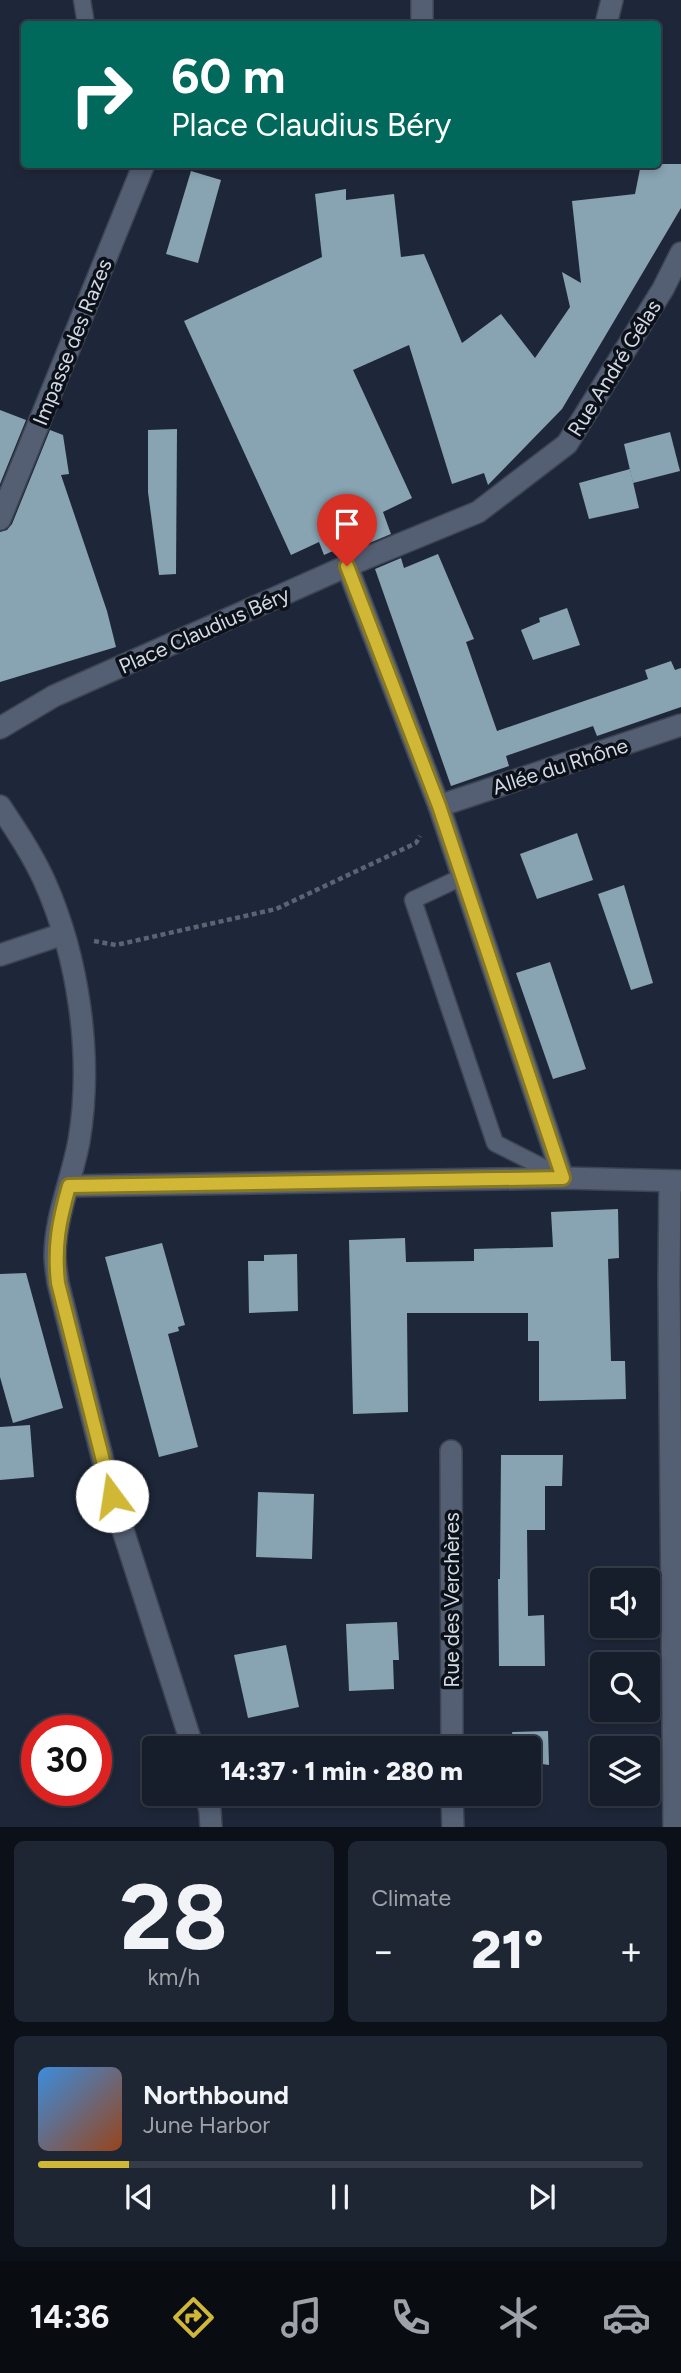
<!DOCTYPE html>
<html lang="en">
<head>
<meta charset="utf-8">
<style>
  :root { --surface:#161d2b; --page:#1f2633; --text:#f1f3f6; --muted:#9ea2a9; --line:#353b47; --accent:#d0b836 }
  body { margin:0; font-family:Figtree,sans-serif; background:var(--page); color:var(--text); height:100vh; display:flex; flex-direction:column; font-size:26px; white-space:nowrap }
  * { box-sizing:border-box; margin:0 }
  p { font-size:23px; color:var(--muted) }
  .icon { flex:none; width:38px; height:38px; fill:none; stroke:currentColor; stroke-width:2; stroke-linecap:round; stroke-linejoin:round }
  .map { position:relative; height:1827px; overflow:hidden }
  .side { display:flex; flex-direction:column; gap:14px; padding:14px; background:#0c1018; flex:1 }
  .side>* { flex:none }
  .top-card { position:absolute; left:21px; top:21px; width:640px; height:147px; border-radius:7px; box-shadow:0 4px 10px #0003,0 0 0 2px var(--line); background:#00695c; color:#fff; overflow:hidden }
  .tools { position:absolute; left:590px; top:1568px; display:grid; gap:14px }
  .tools a { display:grid; place-items:center; width:70px; height:70px; border-radius:7px; background:var(--surface); box-shadow:0 4px 10px #0003,0 0 0 2px var(--line); font-size:35px }
  .speed { position:absolute; left:21px; top:1715px; display:flex; gap:14px; font-size:35px; font-weight:700; text-align:center }
  .speed>* { display:grid; place-content:center; width:91px; height:91px; border-radius:50%; background:var(--surface); box-shadow:0 4px 10px #0003,0 0 0 2px var(--line); line-height:1 }
  .speed .limit { border:10px solid #d22; background:#fff; color:#111 }
  .pin { position:absolute; display:grid; place-items:center; width:60px; height:60px; color:#fff; margin:-72px -30px; border-radius:50% 50% 50% 0; rotate:-45deg; box-shadow:0 0 7px #0007 }
  .pin .icon { rotate:45deg }
  .me { position:absolute; width:77px; margin:-38px; rotate:346deg; stroke-linejoin:round; filter:drop-shadow(0 0 5px #0008) }
  .turn { display:flex; align-items:center; gap:24px; height:147px; padding:0 35px; font-size:32px }
  .turn .icon { width:91px; height:91px; stroke-width:2.5 }
  .turn b { display:block; font-size:49px; line-height:60px }
  .big { font-size:52px; font-weight:800; line-height:1.1 }
  .side .widget { flex:1; display:flex; flex-direction:column; justify-content:center; gap:10px; min-width:0; padding:0 24px; border-radius:10px; background:var(--page) }
  .side .dial { align-items:center; gap:0 }
  .dial b { font-size:91px; line-height:1 }
  .song { display:flex; align-items:center; gap:21px }
  .cover { width:84px; height:84px; border-radius:10px; background:linear-gradient(135deg,hsl(210 70% 55%),hsl(20 70% 35%)) }
  .played { height:7px; border-radius:4px; background:linear-gradient(90deg,var(--accent) 15%,var(--line) 15%) }
  .keys { display:flex; justify-content:space-around; direction:ltr }
  .heat { display:flex; justify-content:space-between; align-items:center; font-size:38px; direction:ltr }
  .side .tiles { flex:1; display:grid; gap:14px; grid-template-columns:1fr 1fr }
  .widget:last-child { grid-column:span 2 }
  .trip { position:absolute; left:142px; top:1736px; width:399px; height:70px; border-radius:7px; background:var(--surface); box-shadow:0 4px 10px #0003,0 0 0 2px var(--line); font-weight:800; line-height:70px; text-align:center }
  .dock { display:flex; height:112px; justify-content:space-around; align-items:center; background:#090c11; color:var(--muted) }
  .dock .icon { width:49px; height:49px }
  .dock .selected { color:var(--accent) }
  .dock b { font-size:32px; color:var(--text) }
  .map>svg:first-child { display:block }
  .building { fill:#88a3b1 }
  .lines { fill:none; stroke-linecap:round; stroke-linejoin:round }
  .lane-casing { stroke:#3d4453; stroke-width:19 }
  .street-casing { stroke:#3d4453; stroke-width:24 }
  .path { stroke:#5c6474; stroke-width:4.5; stroke-dasharray:5 3.5; stroke-linecap:butt }
  .lane { stroke:#545f74; stroke-width:16 }
  .street { stroke:#545f74; stroke-width:21 }
  .route-casing { stroke:#877823; stroke-width:18 }
  .route { stroke:#d0b836; stroke-width:12 }
  .labels { text-anchor:middle; dominant-baseline:central; stroke-width:7; stroke-linejoin:round; paint-order:stroke }
  .street-label { font-size:21px; fill:#d3d9e5; stroke:#0c1018 }
</style>
</head>
<body>
<div class="map">
<svg width="681" height="1827" viewBox="0 0 681 1827">
  <rect width="100%" height="100%" fill="#1e2739"/>
  <g class="building">
    <path d="M641,164H681V208L562,409L488,485L484,473L452,484L409,345L353,370L412,498L383,512L391,534L367,544L364,537L324,555L319,542L291,555L184,321L322,257L315,194L346,189V200L394,194L401,257L424,254L462,343L501,314L535,358L570,307L562,272L581,283L572,201L635,194Z"/>
    <path d="M191,171L221,180L198,263L166,254Z"/>
    <path d="M0,410L26,420L0,484Z"/>
    <path d="M177,429L176,574L159,575L148,492V430Z"/>
    <path d="M50,430L63,435L69,474L61,475L107,611L116,647L0,682V532L7,530L12,524Z"/>
    <path d="M670,432L680,471L633,483L624,444Z"/>
    <path d="M630,469L639,508L589,519L579,483Z"/>
    <path d="M438,554L474,639L466,642L497,731L648,679L645,670L671,661L675,670L681,668V707L597,736L593,726L506,756L509,766L451,786L375,569L401,558L404,568Z"/>
    <path d="M567,608L580,645L533,660L521,630L540,622L539,618Z"/>
    <path d="M577,833L593,880L537,899L520,854Z"/>
    <path d="M624,885L653,983L631,990L598,894Z"/>
    <path d="M550,962L586,1069L553,1079L516,973Z"/>
    <path d="M618,1209L619,1258L608,1259L611,1361H625L626,1399L539,1401V1341H528V1313H407L408,1412L353,1414L349,1240L405,1238L406,1262L474,1261V1249L553,1247L551,1212Z"/>
    <path d="M162,1243L185,1325L178,1327L179,1331L168,1334L198,1447L159,1457L105,1257Z"/>
    <path d="M297,1254L298,1311L249,1313L248,1261H264V1255Z"/>
    <path d="M26,1273L63,1408L13,1423L0,1377V1274Z"/>
    <path d="M30,1425L34,1477L0,1480V1427Z"/>
    <path d="M501,1455H563L562,1486H545V1530H527L528,1616L544,1615L545,1666H499L498,1579H500Z"/>
    <path d="M258,1492L314,1494L312,1559L256,1557Z"/>
    <path d="M397,1622L399,1660H393L394,1689L349,1691L346,1624Z"/>
    <path d="M286,1645L299,1707L248,1718L234,1655Z"/>
    <path d="M548,1731L549,1765L542,1764L543,1798H498V1794H528V1748H497V1739L513,1738L512,1732Z"/>
  </g>
  <g class="lines">
    <g class="lane-casing">
      <g id="lane">
        <path d="M82,0L86,24"/>
        <path d="M462,877L413,900L495,1143L562,1177"/>
      </g>
    </g>
    <g class="street-casing">
      <g id="street">
        <path d="M422,24V0"/>
        <path d="M606,24L612,0"/>
        <path d="M0,519L144,164"/>
        <path d="M347,566L478,512L567,444L663,289L681,253"/>
        <path d="M0,728L54,696L347,566L439,806L563,1178"/>
        <path d="M0,806C16,830 32,854 44,880C79,958 93,1057 79,1141C72,1179 55,1217 55,1256C55,1265 57,1274 58,1283L112,1496L193,1748"/>
        <path d="M439,806L681,725"/>
        <path d="M0,955L63,934"/>
        <path d="M670,1181L669,1281L674,1827"/>
        <path d="M69,1186L563,1178L681,1181"/>
        <path d="M451,1451L452,1748"/>
        <path d="M206,1794L210,1811L211,1827"/>
        <path d="M452,1794L453,1827"/>
      </g>
    </g>
    <path class="path" d="M94,941L116,945L276,909L416,843L420,836"/>
    <use href="#lane" class="lane"/>
    <use href="#street" class="street"/>
  </g>
  <g class="lines">
    <g class="route-casing">
      <path id="route" d="M112,1496L58,1283C54,1246 59,1221 69,1186L563,1178L439,806L347,566"/>
    </g>
    <use href="#route" class="route"/>
  </g>
  <g class="labels">
    <g class="street-label">
      <text transform="translate(72 342) rotate(-68)">Impasse des Razes</text>
      <text transform="translate(614 368) rotate(-58)">Rue André Gélas</text>
      <text transform="translate(204 630) rotate(-24)">Place Claudius Béry</text>
      <text transform="translate(560 766) rotate(-18)">Allée du Rhône</text>
      <text transform="translate(451 1600) rotate(-90)">Rue des Verchères</text>
    </g>
  </g>
</svg>
<div class="tools">
<a><svg class="icon" aria-label="sound" viewBox="0 0 24 24"><path d="M4 9h4l5-4v14l-5-4H4zM17 9q2 3 0 6"/></svg></a>
<a><svg class="icon" aria-label="search" viewBox="0 0 24 24"><circle cx="10" cy="10" r="6"/><path d="M15 15l6 6"/></svg></a>
<a><svg class="icon" aria-label="layers" viewBox="0 0 24 24"><path d="M12 4l9 5-9 5-9-5zM3 14l9 5 9-5"/></svg></a>
</div>
<div class="speed"><div class="limit">30</div></div>
<div class="pin" style="left:347px;top:566px;background:#d93025"><svg class="icon" aria-label="arrive" viewBox="0 0 24 24"><path d="M6 21V4h12l-3 4 3 4H6"/></svg></div>
<svg class="me" style="left:112px;top:1496px" viewBox="-20 -20 40 40"><circle r="19" fill="#fff"/><path d="M0-13L10 11 0 6-10 11z" fill="#d0b836"/></svg>
<div class="trip">14:37 · 1 min · 280 m</div>
<div class="top-card">
<div class="turn"><svg class="icon" aria-label="right" viewBox="0 0 24 24"><path d="M7 20v-9h11M14 6l5 5-5 5"/></svg><div><b>60 m</b>Place Claudius Béry</div></div>
</div>
</div>
<section class="side">
<div class="tiles">
<div class="widget dial"><b>28</b><p>km/h</p></div>
<div class="widget"><p>Climate</p>
<div class="heat"><a>−</a><b class="big">21°</b><a>+</a></div>
</div>
<div class="widget">
<div class="song"><i class="cover"></i><div><b>Northbound</b><p>June Harbor</p></div></div>
<div class="played"></div>
<div class="keys"><svg class="icon" aria-label="previous" viewBox="0 0 24 24"><path d="M18 5L8 12l10 7zM5 5v14"/></svg><svg class="icon" aria-label="pause" viewBox="0 0 24 24"><path d="M8 5v14M16 5v14"/></svg><svg class="icon" aria-label="next" viewBox="0 0 24 24"><path d="M6 5l10 7-10 7zM19 5v14"/></svg></div>
</div>
</div>
</section>
<nav class="dock">
<b>14:36</b>
<svg class="icon selected" aria-label="directions" viewBox="0 0 24 24"><path d="M12 3l9 9-9 9-9-9zM9 14v-3h6M13 9l2 2-2 2"/></svg>
<svg class="icon" aria-label="music" viewBox="0 0 24 24"><path d="M9 18V5l10-2v13"/><circle cx="6" cy="18" r="3"/><circle cx="16" cy="16" r="3"/></svg>
<svg class="icon" aria-label="phone" viewBox="0 0 24 24"><path d="M5 4h4l2 5-3 2q2 4 5 5l2-3 5 2v4C11 20 4 13 5 4z"/></svg>
<svg class="icon" aria-label="climate" viewBox="0 0 24 24"><path d="M12 3v18M4 7l16 10M4 17L20 7"/></svg>
<svg class="icon" aria-label="car" viewBox="0 0 24 24"><path d="M5 17H2v-5l4-1 3-4h7l3 4 3 1v5h-3M9 17h6M6 11h13"/><circle cx="7" cy="17" r="2"/><circle cx="17" cy="17" r="2"/></svg>
</nav>
</body>
</html>
